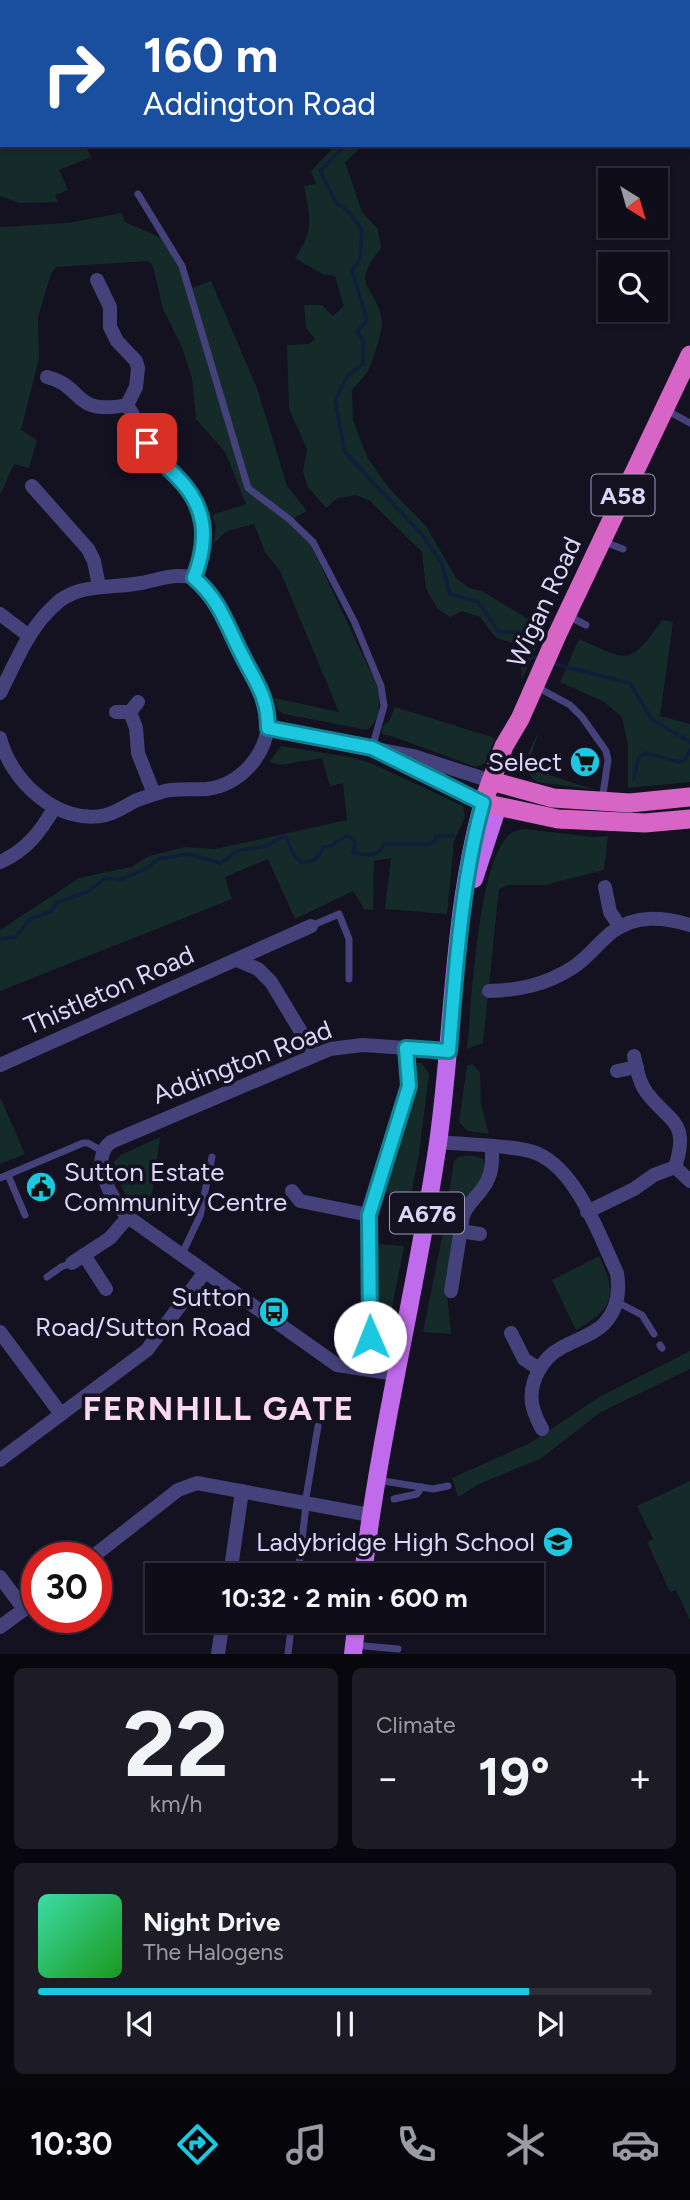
<!DOCTYPE html>
<html lang="en">
<head>
<meta charset="utf-8">
<style>
  :root { --surface:#0f0d19; --page:#1d1b26; --text:#f1f3f6; --muted:#9b9ca2; --line:#2f2d38; --accent:#1cc7e0 }
  body { margin:0; font-family:Figtree,sans-serif; background:var(--page); color:var(--text); height:100vh; display:flex; flex-direction:column; font-size:26px; white-space:nowrap }
  * { box-sizing:border-box; margin:0 }
  p { font-size:23px; color:var(--muted) }
  .icon { flex:none; width:38px; height:38px; fill:none; stroke:currentColor; stroke-width:2; stroke-linecap:round; stroke-linejoin:round }
  .map { position:relative; height:1654px; overflow:hidden }
  .sheet { display:flex; flex-direction:column; gap:14px; padding:14px; background:#08070e; flex:1 }
  .sheet>* { flex:none }
  .banner { position:absolute; left:0px; top:0px; width:691px; height:147px; box-shadow:0 2px 5px #0004,0 0 0 2px var(--line); background:#1a4fa0; color:#fff; overflow:hidden }
  .needle { width:46px; rotate:143deg }
  .buttons { position:absolute; left:598px; top:168px; display:grid; gap:14px }
  .buttons a { display:grid; place-items:center; width:70px; height:70px; border-radius:0px; background:var(--surface); box-shadow:0 2px 5px #0004,0 0 0 2px var(--line); font-size:35px }
  .speed { position:absolute; left:21px; top:1542px; display:flex; gap:14px; font-size:35px; font-weight:700; text-align:center }
  .speed>* { display:grid; place-content:center; width:91px; height:91px; border-radius:50%; background:var(--surface); box-shadow:0 2px 5px #0004,0 0 0 2px var(--line); line-height:1 }
  .speed .limit { border:10px solid #d22; background:#fff; color:#111 }
  .pin { position:absolute; display:grid; place-items:center; width:60px; height:60px; color:#fff; margin:-30px; border-radius:14px; box-shadow:0 4px 10px #0006 }
  .me { position:absolute; width:77px; margin:-38px; rotate:359deg; stroke-linejoin:round; filter:drop-shadow(0 0 5px #0008) }
  .turn { display:flex; align-items:center; gap:24px; height:147px; padding:0 28px; font-size:32px }
  .turn .icon { width:91px; height:91px; stroke-width:2.5 }
  .turn b { display:block; font-size:49px; line-height:60px }
  .big { font-size:52px; font-weight:700; line-height:1.1 }
  .sheet .card { flex:1; display:flex; flex-direction:column; justify-content:center; gap:10px; min-width:0; padding:0 24px; border-radius:10px; background:var(--page) }
  .sheet .dial { align-items:center; gap:0 }
  .dial b { font-size:91px; line-height:1 }
  .song { display:flex; align-items:center; gap:21px }
  .cover { width:84px; height:84px; border-radius:10px; background:linear-gradient(135deg,hsl(160 70% 55%),hsl(120 70% 35%)) }
  .played { height:7px; border-radius:4px; background:linear-gradient(90deg,var(--accent) 80%,var(--line) 80%) }
  .keys { display:flex; justify-content:space-around; direction:ltr }
  .heat { display:flex; justify-content:space-between; align-items:center; font-size:38px; direction:ltr }
  .sheet .tiles { flex:1; display:grid; gap:14px; grid-template-columns:1fr 1fr }
  .card:last-child { grid-column:span 2 }
  .trip { position:absolute; left:145px; top:1563px; width:399px; height:70px; border-radius:0px; background:var(--surface); box-shadow:0 2px 5px #0004,0 0 0 2px var(--line); font-weight:700; line-height:70px; text-align:center }
  .tab-bar { display:flex; height:112px; justify-content:space-around; align-items:center; background:#06050a; color:var(--muted) }
  .tab-bar .icon { width:49px; height:49px }
  .tab-bar .selected { color:var(--accent) }
  .tab-bar b { font-size:32px; color:var(--text) }
  .map>svg:first-child { display:block }
  .green { fill:#142b2a }
  .lines { fill:none; stroke-linecap:round; stroke-linejoin:round }
  .stream { stroke:#101e3b; stroke-width:3.5 }
  .service { stroke:#45417b; stroke-width:7 }
  .minor { stroke:#45417b; stroke-width:14 }
  .primary { stroke:#c06aec; stroke-width:18 }
  .trunk { stroke:#d665c6; stroke-width:19 }
  .route-casing { stroke:#128192; stroke-width:18 }
  .route { stroke:#1cc7e0; stroke-width:12 }
  .labels { text-anchor:middle; dominant-baseline:central; stroke-width:7; stroke-linejoin:round; paint-order:stroke }
  .shield { fill:#141121; stroke:#9f9bb9; stroke-width:2 }
  .shield-label { font-size:24px; font-weight:bold; fill:#dbd6fa }
  .street-label { font-size:26px; fill:#dbd6fa; stroke:#141121 }
  .poi-label { font-size:26px; fill:#dbd6fa; stroke:#141121; text-anchor:end }
  .district-label { font-size:33px; font-weight:bold; letter-spacing:2px; fill:#fad8ed; stroke:#141121 }
</style>
</head>
<body>
<div class="map">
<svg width="690" height="1654" viewBox="0 0 690 1654">
  <rect width="100%" height="100%" fill="#141121"/>
  <g class="green">
    <path d="M0,90L2,145H85L91,157L59,170L68,190L55,195L58,202L20,203L0,196Z"/>
    <path d="M333,145H364L345,162L362,212L378,229L381,248C348,289 377,284 382,322C383,329 373,361 369,369C365,377 357,384 352,390L353,420L367,457L388,487L426,526L456,578L469,588L482,591L545,629L522,679L519,645L496,638L480,617L462,611L450,617L437,608L426,589L422,552L370,501L356,495L338,498L326,508L308,487L303,472L307,449L289,409L287,345L309,344L315,339L306,328L304,305H322L333,316L344,306L335,276L322,274L295,258C315,228 310,220 304,186L316,184L311,171L333,148Z"/>
    <path d="M122,213L125,222L166,240L189,289L211,281L257,388L287,486L307,511L288,521L310,543L378,688C380,704 381,720 367,730L284,714L278,710L274,698L339,712L280,571L265,552L254,524L227,531L213,544L216,526L212,515L246,504L225,452L196,419L192,378L183,350L163,309L153,266L148,261L56,267L51,274L38,317L39,359L21,430L37,440L29,468L14,464L0,495V227L68,223Z"/>
    <path d="M662,620L673,622L660,716L690,724V782L628,788V745L622,717L604,702L560,682L579,639C629,661 629,667 662,620Z"/>
    <path d="M395,707L495,738L485,763L476,767L394,737L382,734V727L389,721Z"/>
    <path d="M539,731L530,759L538,768L542,766L548,772L549,775L596,790L537,782C516,766 530,751 539,731Z"/>
    <path d="M281,746L350,757L373,764L463,806L465,817L454,841L447,914L385,909L391,858L374,861L373,910L364,909L353,891L295,919L268,859L225,877L232,899L0,991V930L79,878L131,867L149,856L185,847L215,849L347,820L343,783L330,786L322,758L281,765L269,762Z"/>
    <path d="M526,829L593,837L608,836L604,870L545,885H509L499,889L483,1043L467,1049C472,1002 477,871 507,837C512,831 518,830 526,829Z"/>
    <path d="M413,1063H422L429,1074L419,1154L410,1200L383,1192Z"/>
    <path d="M472,1064L480,1072L481,1105L489,1134L468,1131L459,1122L467,1066Z"/>
    <path d="M0,1097L25,1154L0,1164Z"/>
    <path d="M160,1137L149,1217C129,1204 117,1186 114,1162L121,1155Z"/>
    <path d="M472,1155L483,1159L486,1176L462,1207L447,1294L451,1334L423,1332L445,1222L454,1161L458,1157Z"/>
    <path d="M375,1244L404,1246L384,1349L375,1359L372,1353C383,1320 376,1278 375,1244Z"/>
    <path d="M599,1256C618,1295 614,1308 576,1330L552,1280Z"/>
    <path d="M690,1351V1369L601,1412L540,1459L479,1484L458,1497L452,1478L530,1443L599,1397Z"/>
    <path d="M690,1481V1620L676,1590L670,1592L647,1542L653,1539L637,1506Z"/>
  </g>
  <g class="lines">
    <g class="stream">
      <path d="M309,0V2"/>
      <path d="M343,145V148L320,171L336,203L348,211L362,230L360,259L352,270L367,320L357,332L363,340V364L348,375L335,400L345,452L423,536L442,564L450,594L478,602L499,632H526L532,657L540,660"/>
      <path d="M551,663L630,683L652,720L690,742"/>
      <path d="M634,779L638,758L646,753L679,762L685,760L690,750"/>
      <path d="M0,939L15,937L30,919L52,911L56,903L89,891L105,878L120,880L148,868L158,859L188,854L220,863L240,850L263,847L285,836L294,855L301,862C312,863 319,858 323,847L331,846L346,836L353,838L355,843L353,853C367,855 378,858 384,844H430L435,841L436,836H453"/>
    </g>
    <g class="service">
      <path d="M138,194L182,266L248,488L289,519L313,542L354,621L381,686L384,706L372,748"/>
      <path d="M666,410L690,423"/>
      <path d="M602,541L623,549"/>
      <path d="M568,616L586,625"/>
      <path d="M535,686L570,705L582,717L606,751L608,760L602,801"/>
      <path d="M311,926L339,914L349,939V979"/>
      <path d="M8,1175L25,1215"/>
      <path d="M0,1178L83,1143H88L102,1151"/>
      <path d="M181,1256L200,1216L212,1157"/>
      <path d="M47,1277L61,1267L72,1263"/>
      <path d="M617,1302L642,1315L654,1334"/>
      <path d="M660,1345L662,1348"/>
      <path d="M377,1480L433,1489L448,1486"/>
      <path d="M394,1499L417,1494L422,1487"/>
      <path d="M305,1504L318,1426"/>
      <path d="M298,1575L306,1505"/>
      <path d="M354,1645L398,1649"/>
      <path d="M288,1654L292,1620"/>
    </g>
    <g class="minor">
      <path d="M97,280L110,307V327L117,341L136,361L138,368L136,387L127,405C137,420 143,438 153,453C159,463 169,469 176,476C207,506 209,539 194,578"/>
      <path d="M47,377C85,386 71,416 127,405"/>
      <path d="M32,486L88,549L94,561L99,586"/>
      <path d="M0,614L29,636"/>
      <path d="M0,693C16,662 29,627 56,604C62,598 70,594 79,591C99,585 120,587 141,583C153,581 166,576 178,576C182,576 190,576 193,578C207,583 217,601 223,614C229,628 235,643 243,657C254,680 271,698 268,725C265,757 239,785 207,789C193,790 178,788 165,791C155,794 144,797 135,801C125,806 117,812 106,815C59,826 11,782 0,738"/>
      <path d="M116,712H130L138,702"/>
      <path d="M130,712L136,728L138,753L154,794"/>
      <path d="M268,728L413,756L491,781"/>
      <path d="M389,756L483,803"/>
      <path d="M0,862C27,850 40,832 55,807"/>
      <path d="M605,887L610,912L620,927"/>
      <path d="M237,960L258,969L271,982L315,1055"/>
      <path d="M489,991C520,990 545,985 572,968C587,959 598,943 612,932C636,914 664,917 690,925"/>
      <path d="M0,1065L311,926"/>
      <path d="M617,1071L637,1067"/>
      <path d="M438,1142C468,1145 500,1144 530,1151C575,1163 599,1235 617,1273C620,1291 618,1309 604,1324C593,1335 575,1340 561,1348C542,1358 529,1382 532,1403C533,1412 538,1421 542,1429"/>
      <path d="M675,1167L690,1181"/>
      <path d="M292,1191L300,1201L369,1215"/>
      <path d="M587,1212L634,1189L654,1175L675,1167C690,1121 670,1123 647,1093C639,1083 637,1069 634,1056"/>
      <path d="M460,1231L480,1234"/>
      <path d="M84,1255L106,1289"/>
      <path d="M72,1263L110,1238L128,1217"/>
      <path d="M451,1291L463,1216C468,1201 483,1193 488,1179C493,1169 492,1157 492,1146"/>
      <path d="M0,1332L61,1414"/>
      <path d="M511,1333L524,1359L539,1369"/>
      <path d="M362,1369L370,1337L369,1215L409,1086L406,1048"/>
      <path d="M396,1374L337,1365L128,1217C112,1201 88,1159 111,1142L330,1049L363,1045L449,1051"/>
      <path d="M0,1460L147,1350L204,1273"/>
      <path d="M91,1558L178,1490L197,1483L370,1515"/>
      <path d="M230,1575L242,1491"/>
      <path d="M0,1577L24,1609"/>
      <path d="M0,1627L37,1600"/>
      <path d="M218,1654L223,1620"/>
    </g>
    <g class="primary">
      <path d="M474,879L498,806"/>
      <path d="M363,1575C380,1430 417,1288 438,1143C454,1030 452,913 483,803"/>
      <path d="M353,1654L357,1620"/>
    </g>
    <g class="trunk">
      <path d="M690,355L557,635L520,719L504,746L483,803L558,819L645,823L690,819"/>
      <path d="M491,781L553,798L630,803L690,797"/>
    </g>
  </g>
  <g class="lines">
    <g class="route-casing">
      <path id="route" d="M147,443C155,457 165,465 176,476C207,506 209,539 194,578C221,601 227,627 243,657C256,683 268,697 268,728L372,748L483,803C461,884 456,967 449,1051L406,1048L409,1086L369,1215L370,1337"/>
    </g>
    <use href="#route" class="route"/>
  </g>
  <defs>
    <g id="supermarket-disc" transform="scale(1.575)"><circle r="9.5" fill="#1cc7e0" stroke="#141121"/><path d="M-6-5.5h2.5l.6 2H6L4.5 2H-2.5L-4.4-4H-6ZM-1.5 3.2a1.3 1.3 0 1 0 .1 0ZM3 3.2a1.3 1.3 0 1 0 .1 0Z" fill="#111"/></g>
    <g id="civic-disc" transform="scale(1.575)"><circle r="9.5" fill="#1cc7e0" stroke="#141121"/><path d="M-.6-6.5H3V-4.5H.6V-3L4-1V1h2V6H-6V1h2V-1L-.6-3ZM-1.2 2.5V6h2.4V2.5Z" fill="#111"/></g>
    <g id="bus-disc" transform="scale(1.575)"><circle r="9.5" fill="#1cc7e0" stroke="#141121"/><path d="M-5-6H5V4H4V6H2V4H-2V6H-4V4H-5ZM-3.5-4V0h7V-4ZM-3.5 1.2v1.5H-2V1.2ZM2 1.2v1.5H3.5V1.2Z" fill="#111"/></g>
    <g id="school-disc" transform="scale(1.575)"><circle r="9.5" fill="#1cc7e0" stroke="#141121"/><path d="M0-5L7-2L0 1L-7-2ZM-4 1L0 2.5L4 1V4Q0 6-4 4Z" fill="#111"/></g>
  </defs>
  <g fill-rule="evenodd">
    <use href="#supermarket-disc" x="585" y="762"/>
    <use href="#civic-disc" x="41" y="1187"/>
    <use href="#bus-disc" x="274" y="1312"/>
    <use href="#school-disc" x="558" y="1542"/>
  </g>
  <g class="labels">
    <g class="shield">
      <rect x="591.5" y="474.5" width="63" height="41" rx="5"/>
      <rect x="390" y="1192.5" width="74" height="41" rx="5"/>
    </g>
    <g class="shield-label">
      <text x="623" y="495">A58</text>
      <text x="427" y="1213">A676</text>
    </g>
    <g class="street-label">
      <text transform="translate(544 602) rotate(-65)">Wigan Road</text>
      <text transform="translate(109 990) rotate(-24)">Thistleton Road</text>
      <text transform="translate(242 1062) rotate(-21)">Addington Road</text>
    </g>
    <g class="poi-label">
      <text x="562" y="762">Select</text>
      <text x="64" y="1172" text-anchor="start">Sutton Estate<tspan x="64" dy="30">Community Centre</tspan></text>
      <text x="251" y="1297">Sutton<tspan x="251" dy="30">Road/Sutton Road</tspan></text>
      <text x="535" y="1542">Ladybridge High School</text>
    </g>
    <g class="district-label">
      <text x="219" y="1408">FERNHILL GATE</text>
    </g>
  </g>
</svg>
<div class="buttons">
<a><svg class="needle" viewBox="-14 -14 28 28"><path d="M0-13l5 13h-10z" fill="#e53935"/><path d="M0 13l5-13h-10z" fill="#9b9ca2"/></svg></a>
<a><svg class="icon" aria-label="search" viewBox="0 0 24 24"><circle cx="10" cy="10" r="6"/><path d="M15 15l6 6"/></svg></a>
</div>
<div class="speed"><div class="limit">30</div></div>
<div class="pin" style="left:147px;top:443px;background:#d93025"><svg class="icon" aria-label="arrive" viewBox="0 0 24 24"><path d="M6 21V4h12l-3 4 3 4H6"/></svg></div>
<svg class="me" style="left:370px;top:1337px" viewBox="-20 -20 40 40"><circle r="19" fill="#fff"/><path d="M0-13L10 11 0 6-10 11z" fill="#1cc7e0"/></svg>
<div class="trip">10:32 · 2 min · 600 m</div>
<div class="banner">
<div class="turn"><svg class="icon" aria-label="right" viewBox="0 0 24 24"><path d="M7 20v-9h11M14 6l5 5-5 5"/></svg><div><b>160 m</b>Addington Road</div></div>
</div>
</div>
<section class="sheet">
<div class="tiles">
<div class="card dial"><b>22</b><p>km/h</p></div>
<div class="card"><p>Climate</p>
<div class="heat"><a>−</a><b class="big">19°</b><a>+</a></div>
</div>
<div class="card">
<div class="song"><i class="cover"></i><div><b>Night Drive</b><p>The Halogens</p></div></div>
<div class="played"></div>
<div class="keys"><svg class="icon" aria-label="previous" viewBox="0 0 24 24"><path d="M18 5L8 12l10 7zM5 5v14"/></svg><svg class="icon" aria-label="pause" viewBox="0 0 24 24"><path d="M8 5v14M16 5v14"/></svg><svg class="icon" aria-label="next" viewBox="0 0 24 24"><path d="M6 5l10 7-10 7zM19 5v14"/></svg></div>
</div>
</div>
</section>
<nav class="tab-bar">
<b>10:30</b>
<svg class="icon selected" aria-label="directions" viewBox="0 0 24 24"><path d="M12 3l9 9-9 9-9-9zM9 14v-3h6M13 9l2 2-2 2"/></svg>
<svg class="icon" aria-label="music" viewBox="0 0 24 24"><path d="M9 18V5l10-2v13"/><circle cx="6" cy="18" r="3"/><circle cx="16" cy="16" r="3"/></svg>
<svg class="icon" aria-label="phone" viewBox="0 0 24 24"><path d="M5 4h4l2 5-3 2q2 4 5 5l2-3 5 2v4C11 20 4 13 5 4z"/></svg>
<svg class="icon" aria-label="climate" viewBox="0 0 24 24"><path d="M12 3v18M4 7l16 10M4 17L20 7"/></svg>
<svg class="icon" aria-label="car" viewBox="0 0 24 24"><path d="M5 17H2v-5l4-1 3-4h7l3 4 3 1v5h-3M9 17h6M6 11h13"/><circle cx="7" cy="17" r="2"/><circle cx="17" cy="17" r="2"/></svg>
</nav>
</body>
</html>
